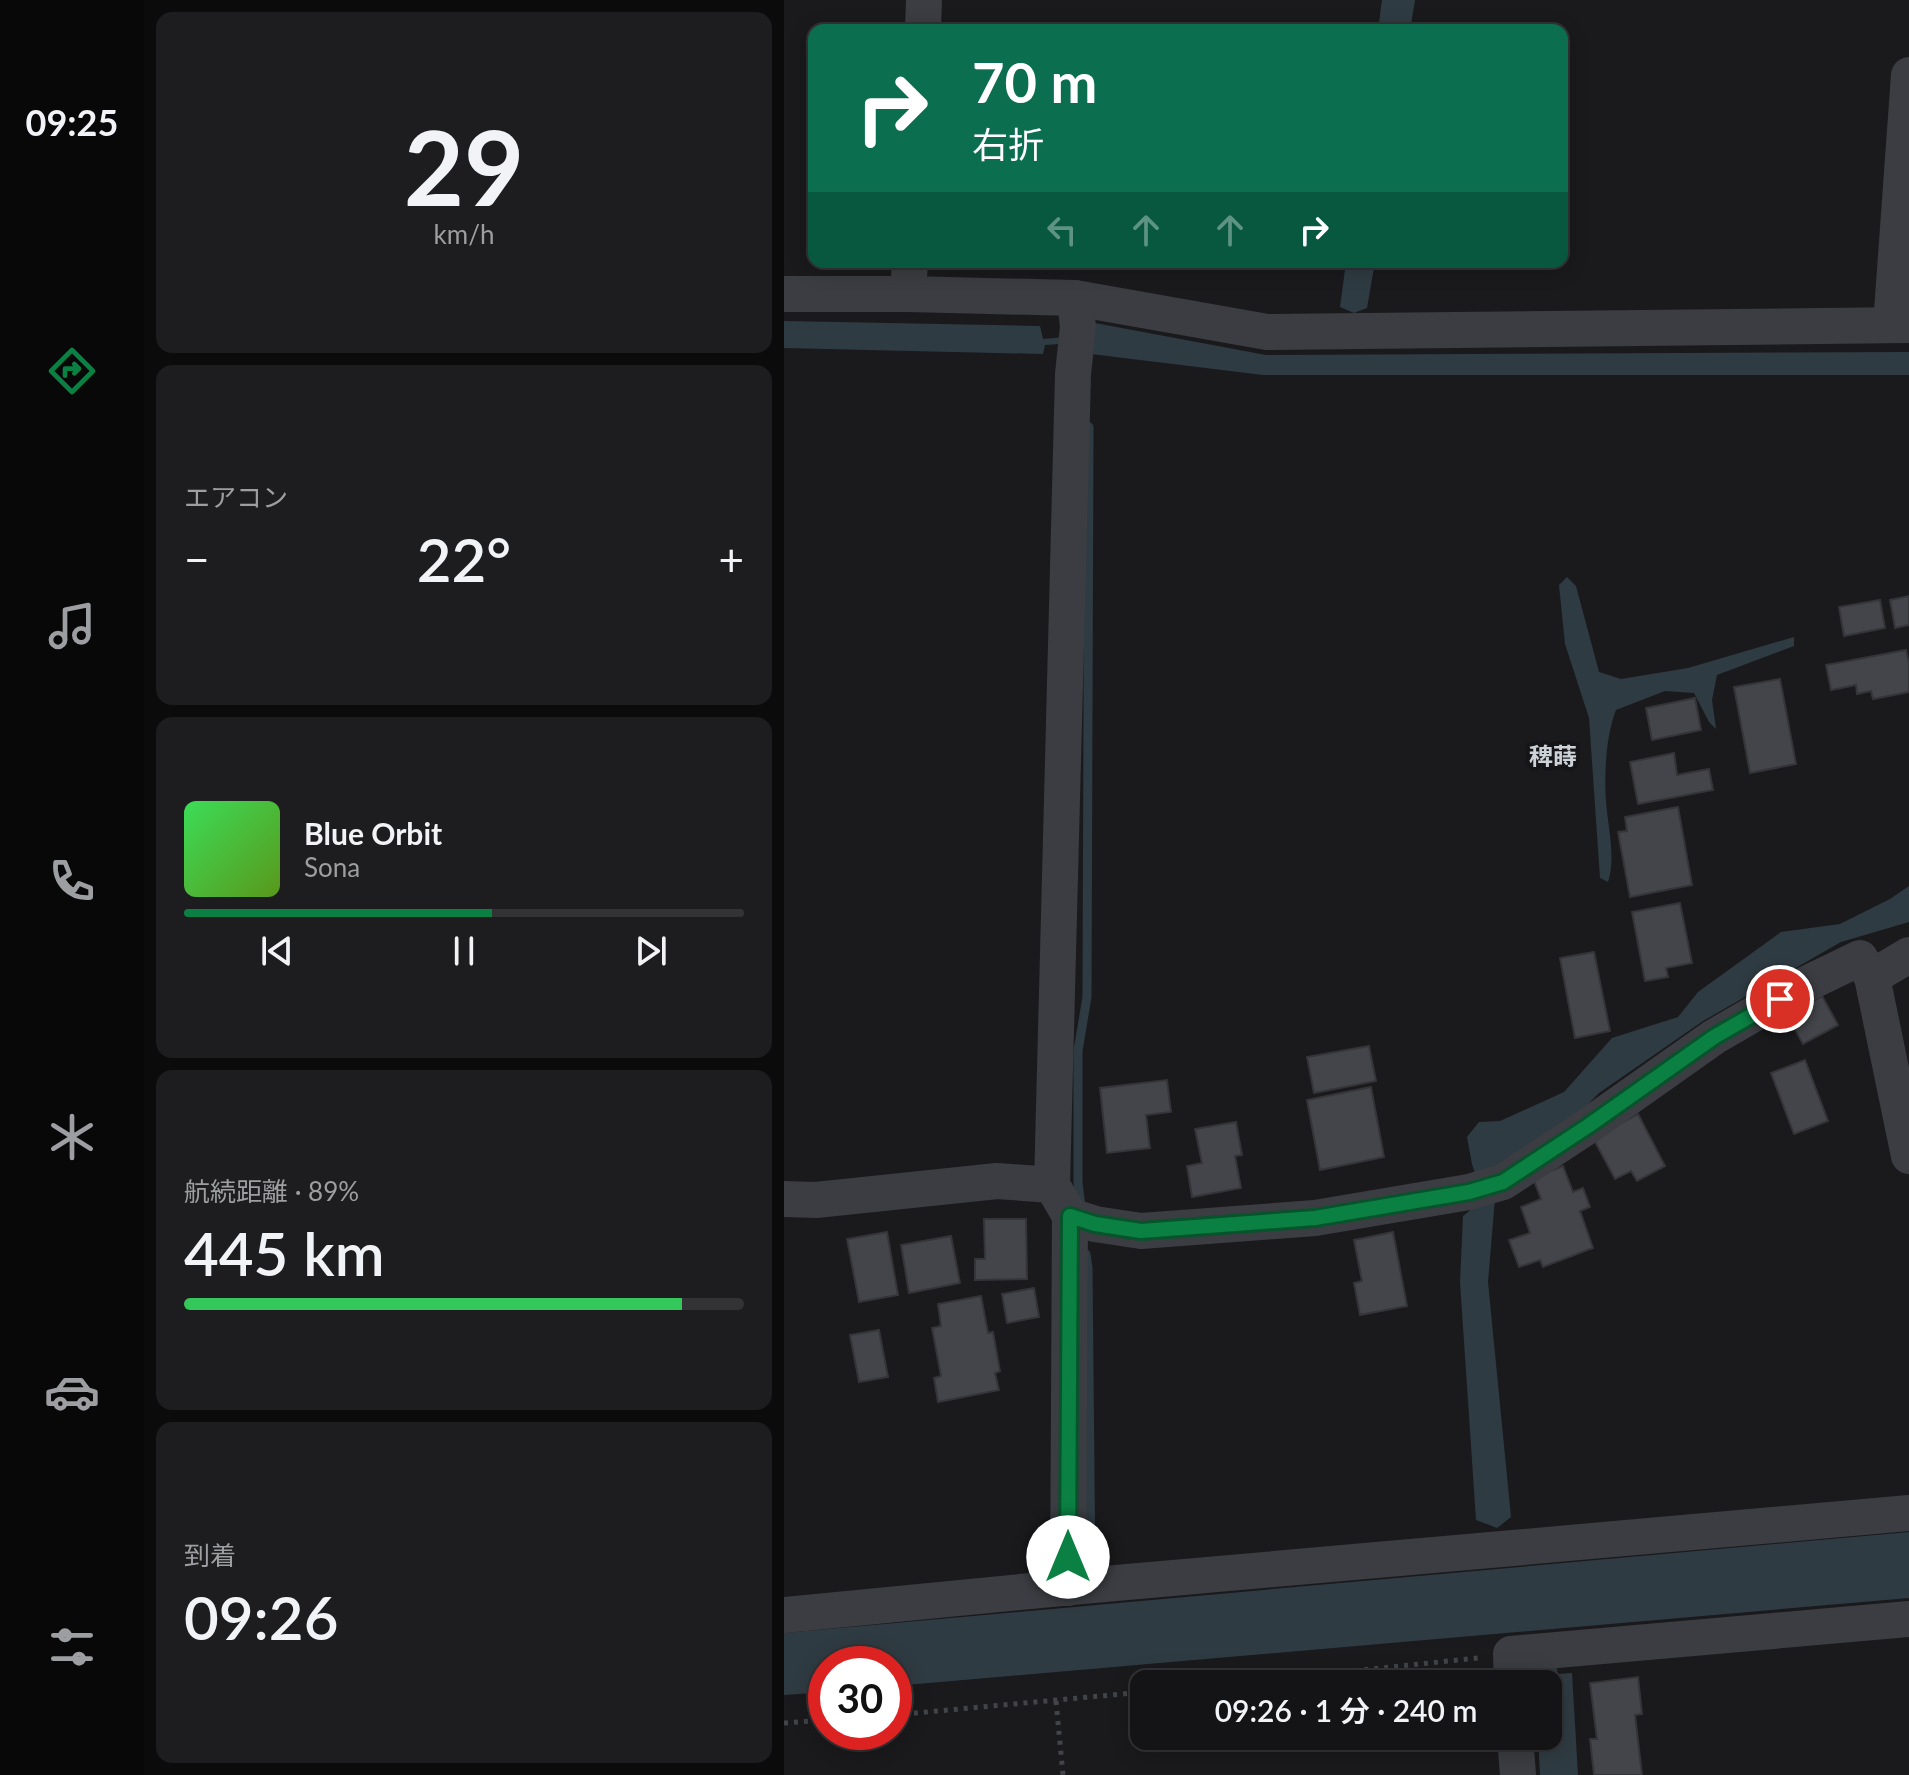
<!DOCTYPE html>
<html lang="ja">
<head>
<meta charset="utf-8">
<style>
  :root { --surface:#141416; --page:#1d1d1f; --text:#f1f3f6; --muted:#9d9ea1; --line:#333335; --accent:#0b8043 }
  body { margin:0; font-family:Lato,"Noto Sans JP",sans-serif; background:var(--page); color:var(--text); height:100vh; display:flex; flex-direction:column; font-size:30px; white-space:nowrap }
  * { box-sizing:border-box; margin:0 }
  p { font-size:26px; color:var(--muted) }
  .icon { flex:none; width:44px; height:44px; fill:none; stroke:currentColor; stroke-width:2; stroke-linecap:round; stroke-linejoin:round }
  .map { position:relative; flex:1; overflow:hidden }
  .sheet { display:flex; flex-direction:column; gap:12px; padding:12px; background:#0b0b0c; width:640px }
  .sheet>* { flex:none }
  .hud { position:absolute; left:24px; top:24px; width:760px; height:244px; border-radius:16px; box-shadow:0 4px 20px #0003,0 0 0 2px var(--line); background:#0b6e4f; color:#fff; overflow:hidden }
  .speed { position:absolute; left:24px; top:1646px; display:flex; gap:16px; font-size:40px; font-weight:700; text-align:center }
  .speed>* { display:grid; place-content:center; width:104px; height:104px; border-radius:50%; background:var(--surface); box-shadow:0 4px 20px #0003,0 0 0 2px var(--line); line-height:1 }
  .speed .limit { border:12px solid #d22; background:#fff; color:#111 }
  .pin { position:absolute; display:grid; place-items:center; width:68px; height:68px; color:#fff; margin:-34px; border:4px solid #fff; border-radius:50%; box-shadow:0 2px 8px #0007 }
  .me { position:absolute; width:88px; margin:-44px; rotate:0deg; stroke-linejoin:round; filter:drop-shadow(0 0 6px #0008) }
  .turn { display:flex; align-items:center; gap:28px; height:168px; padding:0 32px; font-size:36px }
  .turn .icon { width:104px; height:104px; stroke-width:2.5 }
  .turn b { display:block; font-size:56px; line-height:68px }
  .lanes { display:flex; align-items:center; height:76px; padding:0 32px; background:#0003; justify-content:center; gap:40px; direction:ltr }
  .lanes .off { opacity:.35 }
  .big { font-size:60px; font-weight:600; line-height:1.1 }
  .sheet .tile { flex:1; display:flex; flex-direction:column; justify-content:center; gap:12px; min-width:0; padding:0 28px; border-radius:16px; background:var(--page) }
  .sheet .dial { align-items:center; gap:0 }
  .dial b { font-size:104px; line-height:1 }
  .song { display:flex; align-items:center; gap:24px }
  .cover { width:96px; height:96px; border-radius:12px; background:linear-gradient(135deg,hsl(130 70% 55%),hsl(90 70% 35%)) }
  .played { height:8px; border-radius:4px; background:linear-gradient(90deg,var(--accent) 55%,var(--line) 55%) }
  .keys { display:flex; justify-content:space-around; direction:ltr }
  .heat { display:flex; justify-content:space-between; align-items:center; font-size:44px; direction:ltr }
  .charge { height:12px; border-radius:6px; background:linear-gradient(90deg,#34c759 89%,var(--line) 0) }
  .trip { position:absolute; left:346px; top:1670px; width:432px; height:80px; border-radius:16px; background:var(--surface); box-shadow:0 4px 20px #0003,0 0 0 2px var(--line); font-weight:600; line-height:80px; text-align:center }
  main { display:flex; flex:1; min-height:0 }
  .tabs { display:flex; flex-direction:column; width:144px; justify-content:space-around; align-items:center; background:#080809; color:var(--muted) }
  .tabs .icon { width:56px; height:56px }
  .tabs .current { color:var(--accent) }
  .tabs b { font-size:36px; color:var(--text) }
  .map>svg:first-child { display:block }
  .water { fill:#2f3b42 }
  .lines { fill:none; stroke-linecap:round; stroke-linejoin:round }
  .stream { stroke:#2f3b42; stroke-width:9 }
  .building { fill:#44454a; stroke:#343439; stroke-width:2 }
  .path { stroke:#414449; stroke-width:5; stroke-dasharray:4 6; stroke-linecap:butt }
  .street { stroke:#3b3d42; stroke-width:36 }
  .route-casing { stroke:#07532c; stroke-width:20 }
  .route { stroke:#0b8043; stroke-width:14 }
  .labels { text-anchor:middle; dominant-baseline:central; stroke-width:8; stroke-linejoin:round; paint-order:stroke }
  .neighbourhood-label { font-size:24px; font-weight:bold; fill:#cdd1d8; stroke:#151518 }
</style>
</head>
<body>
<main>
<nav class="tabs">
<b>09:25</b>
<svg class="icon current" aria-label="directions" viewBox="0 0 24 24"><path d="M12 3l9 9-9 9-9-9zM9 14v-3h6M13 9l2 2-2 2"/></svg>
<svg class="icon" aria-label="music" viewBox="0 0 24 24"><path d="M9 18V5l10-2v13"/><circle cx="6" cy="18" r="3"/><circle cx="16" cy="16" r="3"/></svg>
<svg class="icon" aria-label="phone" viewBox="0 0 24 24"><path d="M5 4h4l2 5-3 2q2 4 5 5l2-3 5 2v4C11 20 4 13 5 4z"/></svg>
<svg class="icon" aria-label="climate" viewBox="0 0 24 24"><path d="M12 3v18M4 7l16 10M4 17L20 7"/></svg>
<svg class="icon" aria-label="car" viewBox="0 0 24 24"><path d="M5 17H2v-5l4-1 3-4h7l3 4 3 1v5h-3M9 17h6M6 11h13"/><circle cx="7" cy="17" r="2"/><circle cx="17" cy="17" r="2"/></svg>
<svg class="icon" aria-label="filters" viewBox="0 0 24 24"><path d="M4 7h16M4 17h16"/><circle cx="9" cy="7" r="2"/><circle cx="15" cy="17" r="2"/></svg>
</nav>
<section class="sheet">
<div class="tile dial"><b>29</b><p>km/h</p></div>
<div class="tile"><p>エアコン</p>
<div class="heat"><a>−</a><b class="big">22°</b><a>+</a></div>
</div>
<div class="tile">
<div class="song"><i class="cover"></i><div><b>Blue Orbit</b><p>Sona</p></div></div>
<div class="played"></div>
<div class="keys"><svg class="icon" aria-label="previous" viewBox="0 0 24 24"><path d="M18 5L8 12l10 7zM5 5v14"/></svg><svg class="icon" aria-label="pause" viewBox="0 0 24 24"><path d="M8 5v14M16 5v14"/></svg><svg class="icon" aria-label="next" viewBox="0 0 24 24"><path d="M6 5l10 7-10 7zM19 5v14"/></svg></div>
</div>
<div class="tile"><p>航続距離 · 89%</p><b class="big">445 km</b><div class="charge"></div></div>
<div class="tile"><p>到着</p><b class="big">09:26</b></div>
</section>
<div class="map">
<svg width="1125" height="1775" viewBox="0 0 1125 1775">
  <rect width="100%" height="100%" fill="#1a1a1d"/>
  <g class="water">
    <path d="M598,0H631L626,30H594Z"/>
    <path d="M562,262H591L583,308L570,313L556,307Z"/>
    <path d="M0,321L256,326L259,339L306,335L311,323L482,355L1125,352V375H479L307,354L306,342L261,345L259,354L0,348Z"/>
    <path d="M783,577L792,586L815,672L837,679L904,668L1010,637V646L933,675L928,700L932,729L925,722L910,693L881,691L832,710C822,735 820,774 822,802C824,827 832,858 824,882L816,878L805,718L781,644L775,585Z"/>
    <path d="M1125,886V922L1057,942L919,1021L815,1093L711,1198L704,1282L727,1517L713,1528L692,1520L676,1282L679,1216L699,1200L688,1164L683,1137L695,1122L716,1121L780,1092L828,1038L894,1017L914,992L997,932L1056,924L1106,899Z"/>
    <path d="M1125,1532V1598L110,1686V1664H42V1692L0,1695V1633Z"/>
    <path d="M788,1673L794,1775H756L754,1736H764V1684H750V1676Z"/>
  </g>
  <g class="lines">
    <g class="stream">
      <path d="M297,1207L294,1183V1051L303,997L305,427"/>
      <path d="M302,1254L304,1268L307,1579"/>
      <path d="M767,1656L769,1674"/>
    </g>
  </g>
  <g class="building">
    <path d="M1125,596V625L1111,628L1106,600Z"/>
    <path d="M1096,600L1101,628L1060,636L1055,607Z"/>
    <path d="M1122,650L1125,663V692L1089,699L1087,691L1073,694L1072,685L1047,690L1042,665Z"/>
    <path d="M996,679L1012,764L966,773L950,687Z"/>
    <path d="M911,698L917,730L868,740L862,708Z"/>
    <path d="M890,753L893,775L925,769L929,790L854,804L846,762Z"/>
    <path d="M894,807L908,885L846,897L834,832L843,831L841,817Z"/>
    <path d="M896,903L908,963L882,968L884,977L861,981L848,912Z"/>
    <path d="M810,952L826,1031L791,1038L776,958Z"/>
    <path d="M1038,996L1054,1025L1019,1044L1003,1015Z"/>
    <path d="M585,1046L592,1081L530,1093L523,1057Z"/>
    <path d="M1021,1060L1044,1121L1010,1134L987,1073Z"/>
    <path d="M383,1080L387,1112L362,1115L366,1148L323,1153L316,1088Z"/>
    <path d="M587,1087L600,1157L536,1170L523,1100Z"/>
    <path d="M854,1114L881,1166L853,1181L847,1171L831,1179L809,1138Z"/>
    <path d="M452,1122L458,1155L451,1156L457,1188L408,1197L403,1166L418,1163L411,1129Z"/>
    <path d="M779,1166L789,1192L799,1188L806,1207L796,1211L809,1248L759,1267L756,1260L735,1267L725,1240L746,1233L737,1207L757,1199L749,1178Z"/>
    <path d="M200,1219H242L243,1279L191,1280V1259H201Z"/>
    <path d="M103,1232L114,1295L75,1302L63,1239Z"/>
    <path d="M609,1232L623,1306L576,1315L570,1283L578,1281L570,1240Z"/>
    <path d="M167,1236L176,1283L125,1293L117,1245Z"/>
    <path d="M250,1288L255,1317L223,1323L218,1294Z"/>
    <path d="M197,1296L204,1333L209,1332L216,1371L211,1373L215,1390L154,1402L150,1378L157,1376L148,1328L157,1326L154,1304Z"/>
    <path d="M95,1330L104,1377L75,1382L66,1335Z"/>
    <path d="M854,1677L858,1714L851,1715L858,1775H810L806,1739H813L806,1683Z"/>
  </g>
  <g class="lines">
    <g class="path">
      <path d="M441,1684L694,1658"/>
      <path d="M272,1701L279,1775"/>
      <path d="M110,1715L360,1692"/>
      <path d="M0,1723L42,1720"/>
    </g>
    <g class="street">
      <path d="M139,30L140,0"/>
      <path d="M0,294H124L291,298L483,332L1125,325"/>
      <path d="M124,294L126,262"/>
      <path d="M1107,325L1125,75"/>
      <path d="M1088,977L1125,955"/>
      <path d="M0,1199L32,1200L213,1181L268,1185"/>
      <path d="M286,1216L311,1224L357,1231L531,1218L685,1192L719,1182L804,1126L930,1037L1018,986L1076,958L1088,977L1125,1156"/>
      <path d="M284,1588L286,1216L268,1185L289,374L294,327L291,298"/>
      <path d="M0,1615L298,1586L1125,1513"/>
      <path d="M728,1684L727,1654L1125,1619"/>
      <path d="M731,1736L734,1775"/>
    </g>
  </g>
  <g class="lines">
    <g class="route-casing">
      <path id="route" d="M284,1557L286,1216L311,1224L357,1231L531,1218L685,1192L719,1182L804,1126L930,1037L996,999"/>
    </g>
    <use href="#route" class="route"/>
  </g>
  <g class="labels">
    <g class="neighbourhood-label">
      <text x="769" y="755">稗蒔</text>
    </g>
  </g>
</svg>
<div class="speed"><div class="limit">30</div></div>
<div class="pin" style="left:996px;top:999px;background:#d93025"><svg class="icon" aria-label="arrive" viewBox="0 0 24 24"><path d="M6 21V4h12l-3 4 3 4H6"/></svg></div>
<svg class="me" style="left:284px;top:1557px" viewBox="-20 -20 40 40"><circle r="19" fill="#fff"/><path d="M0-13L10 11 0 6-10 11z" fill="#0b8043"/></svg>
<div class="trip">09:26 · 1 分 · 240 m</div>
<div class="hud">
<div class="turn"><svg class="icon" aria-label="right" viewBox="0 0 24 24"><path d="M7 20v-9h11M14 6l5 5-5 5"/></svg><div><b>70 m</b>右折</div></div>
<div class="lanes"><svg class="icon off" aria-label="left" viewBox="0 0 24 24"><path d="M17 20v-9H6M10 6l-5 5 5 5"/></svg><svg class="icon off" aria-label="ahead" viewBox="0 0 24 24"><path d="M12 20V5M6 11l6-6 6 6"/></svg><svg class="icon off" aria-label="ahead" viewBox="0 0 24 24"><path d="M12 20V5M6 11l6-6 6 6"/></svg><svg class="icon" aria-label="right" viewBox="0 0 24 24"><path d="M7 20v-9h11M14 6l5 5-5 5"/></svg></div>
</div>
</div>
</main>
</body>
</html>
